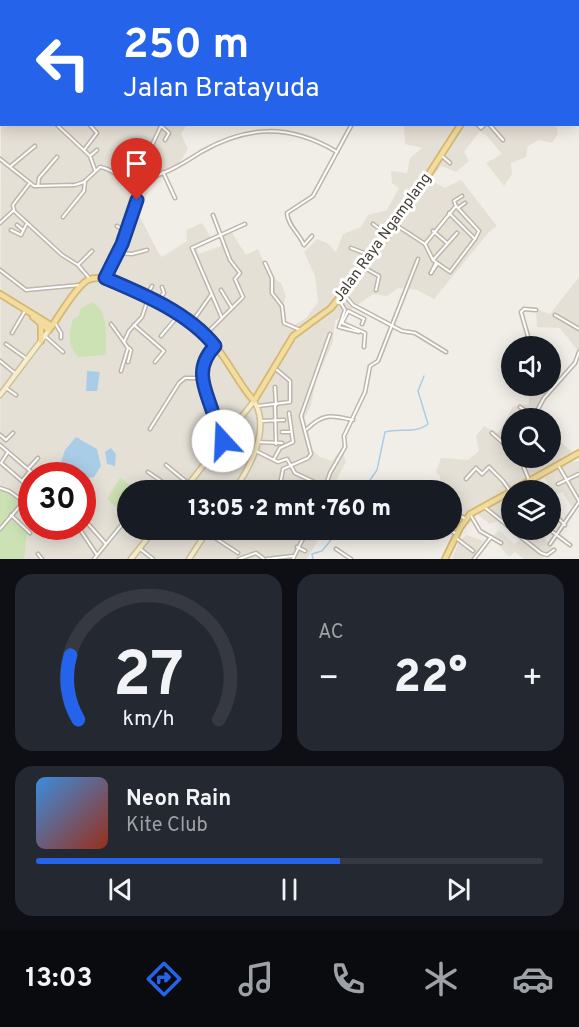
<!DOCTYPE html>
<html lang="id">
<head>
<meta charset="utf-8">
<style>
  :root { --surface:#171b24; --page:#242831; --text:#f1f3f6; --muted:#9ea1a6; --line:#363941; --accent:#2563eb }
  body { margin:0; font-family:Overpass,sans-serif; background:var(--page); color:var(--text); height:100vh; display:flex; flex-direction:column; font-size:22px; white-space:nowrap }
  * { box-sizing:border-box; margin:0 }
  p { font-size:20px; color:var(--muted) }
  .icon { flex:none; width:33px; height:33px; fill:none; stroke:currentColor; stroke-width:2; stroke-linecap:round; stroke-linejoin:round }
  .map { position:relative; height:559px; overflow:hidden }
  .details { display:flex; flex-direction:column; gap:15px; padding:15px; background:#0d0f14; flex:1 }
  .details>* { flex:none }
  .banner { position:absolute; left:0px; top:0px; width:579px; height:126px; box-shadow:0 3px 15px #0003; background:#2563eb; color:#fff; overflow:hidden }
  .tools { position:absolute; left:501px; top:336px; display:grid; gap:12px }
  .tools a { display:grid; place-items:center; width:60px; height:60px; border-radius:50%; background:var(--surface); box-shadow:0 3px 15px #0003; font-size:30px }
  .speed { position:absolute; left:18px; top:462px; display:flex; gap:12px; font-size:30px; font-weight:700; text-align:center }
  .speed>* { display:grid; place-content:center; width:78px; height:78px; border-radius:50%; background:var(--surface); box-shadow:0 3px 15px #0003; line-height:1 }
  .speed .limit { border:9px solid #d22; background:#fff; color:#111 }
  .pin { position:absolute; display:grid; place-items:center; width:51px; height:51px; color:#fff; margin:-62px -26px; border-radius:50% 50% 50% 0; rotate:-45deg; box-shadow:0 0 6px #0007 }
  .pin .icon { rotate:45deg }
  .me { position:absolute; width:66px; margin:-33px; rotate:340deg; stroke-linejoin:round; filter:drop-shadow(0 0 4px #0008) }
  .turn { display:flex; align-items:center; gap:21px; height:126px; padding:0 24px; font-size:27px }
  .turn .icon { width:78px; height:78px; stroke-width:2.5 }
  .turn b { display:block; font-size:42px; line-height:51px }
  .big { font-size:45px; font-weight:800; line-height:1.1 }
  .details .tile { flex:1; display:flex; flex-direction:column; justify-content:center; gap:9px; min-width:0; padding:0 21px; border-radius:18px; background:var(--page) }
  .details .dial { align-items:center; gap:0 }
  .dial svg { height:156px; overflow:visible; fill:none; stroke:var(--line); stroke-width:7; stroke-linecap:round; text-anchor:middle }
  .dial text { fill:var(--text); stroke:none }
  .song { display:flex; align-items:center; gap:18px }
  .cover { width:72px; height:72px; border-radius:9px; background:linear-gradient(135deg,hsl(210 70% 55%),hsl(10 70% 35%)) }
  .played { height:6px; border-radius:3px; background:linear-gradient(90deg,var(--accent) 60%,var(--line) 60%) }
  .keys { display:flex; justify-content:space-around; direction:ltr }
  .heat { display:flex; justify-content:space-between; align-items:center; font-size:33px; direction:ltr }
  .details .tiles { flex:1; display:grid; gap:15px; grid-template-columns:1fr 1fr }
  .tile:last-child { grid-column:span 2 }
  .trip { position:absolute; left:117px; top:480px; width:345px; height:60px; border-radius:30px; background:var(--surface); box-shadow:0 3px 15px #0003; font-weight:800; line-height:60px; text-align:center }
  .menu { display:flex; height:96px; justify-content:space-around; align-items:center; background:#090b0e; color:var(--muted) }
  .menu .icon { width:42px; height:42px }
  .menu .selected { color:var(--accent) }
  .menu b { font-size:27px; color:var(--text) }
  .map>svg:first-child { display:block }
  .residential { fill:#e5e0d6; fill-rule:evenodd }
  .green { fill:#cce1b4 }
  .water { fill:#aacde7 }
  .lines { fill:none; stroke-linecap:round; stroke-linejoin:round }
  .stream { stroke:#aacde7; stroke-width:1.5 }
  .street-casing { stroke:#bcb6ab; stroke-width:5 }
  .secondary-casing { stroke:#ccc09c; stroke-width:7 }
  .primary-casing { stroke:#d5b871; stroke-width:8 }
  .street { stroke:#fff; stroke-width:2 }
  .secondary { stroke:#f8edcb; stroke-width:4 }
  .primary { stroke:#f2dc9f; stroke-width:4.5 }
  .route-casing { stroke:#184099; stroke-width:15 }
  .route { stroke:#2563eb; stroke-width:10 }
  .labels { text-anchor:middle; dominant-baseline:central; stroke-width:6; stroke-linejoin:round; paint-order:stroke }
  .street-label { font-size:15px; fill:#443f37; stroke:#fff }
</style>
</head>
<body>
<div class="map">
<svg width="579" height="559" viewBox="0 0 579 559">
  <rect width="100%" height="100%" fill="#f1eee7"/>
  <g class="residential">
    <path d="M1,98L2,124L187,125L181,134L188,149L176,168L151,183L139,215L159,254L162,257L187,241L186,230L202,223L211,238L197,248L199,254L221,246L220,237L232,233L246,255L258,249L269,275L281,283L286,296L281,312L288,324L293,326L306,318L318,302L315,276L304,252L317,239L327,243L336,252L343,234L361,227L368,215L387,210L399,188L392,183L391,171L407,173L410,158L422,148L405,144L404,125H556L558,134L552,143L539,140L528,146L526,157L511,163L512,174L504,186L486,163L502,154L485,134L479,132L464,152L469,161L456,172L441,166L430,180L445,188L461,180L497,226L489,232L434,299L417,290L398,288L387,296L373,294L335,321L333,342L316,380L311,405L304,419L308,427L309,447L320,457L332,461L337,454L342,451L346,462L335,482L333,490H128V530H331L318,540L307,559H0ZM32,476H82V526H32Z"/>
    <path d="M579,277V352L560,328L537,327L536,309L550,314Z"/>
    <path d="M551,385L553,389L534,417L512,418V458H550L551,434L574,453L573,462L579,461V505L571,506L562,492L554,495L545,478L522,490H512V530H539L552,548L542,559H524L515,552L509,557L492,537L499,530L514,544L521,539L497,521L490,524L476,513L469,524H452V506L462,503L452,495V490H425L439,485L440,476L436,472L441,458L468,460L479,451L476,436L484,426L498,433L513,407L529,404V390L519,386Z"/>
    <path d="M467,535L483,541L476,553L472,559H454L452,557L461,539Z"/>
  </g>
  <g class="green">
    <path d="M92,302C110,311 105,338 106,355L79,357C67,346 69,334 73,319L79,316L80,309Z"/>
    <path d="M120,478L138,490H128L126,514L121,513L107,499Z"/>
    <path d="M0,490L8,492L20,503L8,517L27,533L24,559H0Z"/>
  </g>
  <g class="water">
    <path d="M87,371L100,372L97,391H86Z"/>
    <path d="M76,437L97,449L101,466L94,477L83,479L82,476L76,475L61,462L65,450Z"/>
    <path d="M111,448L116,454L115,466L107,464L105,452Z"/>
  </g>
  <g class="lines">
    <g class="stream">
      <path d="M0,82L2,80"/>
      <path d="M355,490L370,480L377,470L385,432C399,428 416,434 428,424L418,391L424,376"/>
      <path d="M313,559L312,554L322,551L339,530"/>
    </g>
    <g class="street-casing">
      <g id="street">
        <path d="M110,0L111,2"/>
        <path d="M518,0L519,2"/>
        <path d="M52,2L53,0"/>
        <path d="M64,2L65,0"/>
        <path d="M237,2L238,0"/>
        <path d="M390,2V0"/>
        <path d="M0,29H2"/>
        <path d="M0,105L2,104"/>
        <path d="M56,124L90,156"/>
        <path d="M159,124L169,133L165,140"/>
        <path d="M477,124L481,128L485,124"/>
        <path d="M489,124L503,140"/>
        <path d="M84,150L97,133L89,124"/>
        <path d="M442,156L450,163"/>
        <path d="M0,159L34,186L75,185L84,182L100,167C118,170 117,183 143,179C163,176 184,163 201,152C248,125 290,124 337,152"/>
        <path d="M11,166L35,146"/>
        <path d="M95,170L90,156L97,150"/>
        <path d="M163,172L175,198"/>
        <path d="M38,186L39,178L57,157"/>
        <path d="M456,206L454,201L462,196"/>
        <path d="M458,208L465,203"/>
        <path d="M14,211L62,255L78,265"/>
        <path d="M213,215L230,260L240,273L235,279L243,297L232,308"/>
        <path d="M63,217L84,191L85,181"/>
        <path d="M0,223L14,210L13,205L29,184"/>
        <path d="M373,224L388,235"/>
        <path d="M17,225L23,230"/>
        <path d="M396,225L425,244L433,260L450,272L475,239L449,213"/>
        <path d="M117,226L126,232"/>
        <path d="M11,230L21,235L27,223"/>
        <path d="M433,231L447,243"/>
        <path d="M312,236L304,245C299,233 288,226 287,213L313,196L352,124"/>
        <path d="M425,244L456,206L479,231L475,239"/>
        <path d="M351,248L372,256"/>
        <path d="M118,253L132,254L147,250"/>
        <path d="M433,260L457,233"/>
        <path d="M265,263L272,278V293L282,306L284,323L300,330"/>
        <path d="M363,267L379,276L376,290"/>
        <path d="M0,270L26,290L80,285"/>
        <path d="M431,273L436,263"/>
        <path d="M431,273L437,264"/>
        <path d="M105,278L122,244L152,145L162,124"/>
        <path d="M90,279L78,265L92,251"/>
        <path d="M343,293L353,305L402,331L415,333L446,352"/>
        <path d="M147,295L152,286"/>
        <path d="M339,300L345,310L339,327L359,332"/>
        <path d="M157,301L164,293L162,287"/>
        <path d="M555,315L579,329"/>
        <path d="M222,318L192,248L245,224"/>
        <path d="M192,322L211,295"/>
        <path d="M55,323L61,333V338"/>
        <path d="M111,324L124,342L129,331L142,317L149,296"/>
        <path d="M362,324L364,319L348,311L342,323L365,333L364,347"/>
        <path d="M134,325L164,351L155,362"/>
        <path d="M12,333L25,311"/>
        <path d="M205,335L232,308L221,290"/>
        <path d="M45,336L63,352"/>
        <path d="M161,336L178,316"/>
        <path d="M6,344L27,359"/>
        <path d="M215,346C193,370 205,388 213,413C215,419 212,425 213,431L223,441"/>
        <path d="M535,346L529,340L521,312L524,309L536,310"/>
        <path d="M0,361L16,374"/>
        <path d="M128,362L131,350L129,348"/>
        <path d="M121,371L128,348L124,342"/>
        <path d="M550,381L555,385"/>
        <path d="M275,387L276,405"/>
        <path d="M6,388L16,395"/>
        <path d="M275,405L276,444"/>
        <path d="M258,406L290,402V381L277,370"/>
        <path d="M520,407L534,417"/>
        <path d="M533,418L544,398L575,363L579,352"/>
        <path d="M260,421L284,420"/>
        <path d="M150,429L179,383L185,378H201"/>
        <path d="M307,429C323,413 331,415 353,420"/>
        <path d="M507,431L512,434"/>
        <path d="M282,432H290"/>
        <path d="M492,433L512,451"/>
        <path d="M0,435L6,440L13,433"/>
        <path d="M257,442L282,443"/>
        <path d="M0,445L36,476"/>
        <path d="M256,451L278,462L287,459L295,473L325,487"/>
        <path d="M8,452L1,463L22,481L30,471"/>
        <path d="M520,458L529,480"/>
        <path d="M274,459L280,448L293,442L289,413"/>
        <path d="M166,465L189,484"/>
        <path d="M558,465L579,501"/>
        <path d="M28,469L38,458"/>
        <path d="M148,472L174,490"/>
        <path d="M466,479L476,468L482,474L489,467L503,481L512,494"/>
        <path d="M22,481L32,490"/>
        <path d="M558,484L579,474"/>
        <path d="M0,488L9,491L23,501"/>
        <path d="M279,490L283,469L308,458L311,454L301,416L330,334"/>
        <path d="M324,490L330,473L345,447L344,436L365,392L370,366L378,361L418,259"/>
        <path d="M483,506L512,529"/>
        <path d="M455,513L466,519"/>
        <path d="M470,514L480,531L501,543"/>
        <path d="M11,515L30,533"/>
        <path d="M82,517L106,544"/>
        <path d="M557,517L565,525"/>
        <path d="M79,528L97,555"/>
        <path d="M0,529L32,492"/>
        <path d="M256,530H262"/>
        <path d="M266,530L272,532L278,530"/>
        <path d="M278,530L292,535"/>
        <path d="M449,530L457,534"/>
        <path d="M512,530L541,553L547,555L554,550"/>
        <path d="M550,530L570,545"/>
        <path d="M206,532L238,553"/>
        <path d="M295,536L303,539"/>
        <path d="M456,538L473,551"/>
        <path d="M550,544L579,502"/>
        <path d="M297,547L305,551"/>
        <path d="M139,548L153,559"/>
        <path d="M336,549L351,559"/>
        <path d="M38,554L42,559"/>
        <path d="M94,559L128,517"/>
        <path d="M239,559L256,553L264,559"/>
        <path d="M267,559L293,556"/>
        <path d="M293,559L307,530"/>
        <path d="M474,559L491,537"/>
      </g>
    </g>
    <g class="secondary-casing">
      <g id="secondary">
        <path d="M0,395L49,330"/>
        <path d="M184,490L254,401C271,428 250,468 234,490"/>
        <path d="M131,559L154,530"/>
        <path d="M189,559L208,530"/>
      </g>
    </g>
    <g class="primary-casing">
      <g id="primary">
        <path d="M544,2L545,0"/>
        <path d="M0,294L52,326"/>
        <path d="M33,317L49,330C58,318 76,286 88,280C114,267 194,321 211,341C228,359 237,382 254,401L293,336L331,308L396,225L461,124"/>
        <path d="M41,324V341"/>
        <path d="M513,490L579,453"/>
        <path d="M445,559L460,528L470,514L512,491"/>
      </g>
    </g>
    <use href="#street" class="street"/>
    <use href="#secondary" class="secondary"/>
    <use href="#primary" class="primary"/>
  </g>
  <g class="lines">
    <g class="route-casing">
      <path id="route" d="M137,200L122,244L105,278C143,294 189,313 215,346C193,369 205,388 213,413C215,419 212,425 213,431L223,441"/>
    </g>
    <use href="#route" class="route"/>
  </g>
  <g class="labels">
    <g class="street-label">
      <text transform="translate(383 238) rotate(-54)">Jalan Raya Ngamplang</text>
    </g>
  </g>
</svg>
<div class="tools">
<a><svg class="icon" aria-label="sound" viewBox="0 0 24 24"><path d="M4 9h4l5-4v14l-5-4H4zM17 9q2 3 0 6"/></svg></a>
<a><svg class="icon" aria-label="search" viewBox="0 0 24 24"><circle cx="10" cy="10" r="6"/><path d="M15 15l6 6"/></svg></a>
<a><svg class="icon" aria-label="layers" viewBox="0 0 24 24"><path d="M12 4l9 5-9 5-9-5zM3 14l9 5 9-5"/></svg></a>
</div>
<div class="speed"><div class="limit">30</div></div>
<div class="pin" style="left:137px;top:200px;background:#d93025"><svg class="icon" aria-label="arrive" viewBox="0 0 24 24"><path d="M6 21V4h12l-3 4 3 4H6"/></svg></div>
<svg class="me" style="left:223px;top:441px" viewBox="-20 -20 40 40"><circle r="19" fill="#fff"/><path d="M0-13L10 11 0 6-10 11z" fill="#2563eb"/></svg>
<div class="trip">13:05 · 2 mnt · 760 m</div>
<div class="banner">
<div class="turn"><svg class="icon" aria-label="left" viewBox="0 0 24 24"><path d="M17 20v-9H6M10 6l-5 5 5 5"/></svg><div><b>250 m</b>Jalan Bratayuda</div></div>
</div>
</div>
<section class="details">
<div class="tiles">
<div class="tile dial"><svg viewBox="0 0 100 80">
<path d="M14 69A42 42 0 1 1 86 69"/>
<path d="M14 69A42 42 0 0 1 10 36" stroke="#2563eb"/>
<text x="50" y="56" font-size="32" font-weight="700">27</text>
<text x="50" y="72" font-size="11">km/h</text>
</svg></div>
<div class="tile"><p>AC</p>
<div class="heat"><a>−</a><b class="big">22°</b><a>+</a></div>
</div>
<div class="tile">
<div class="song"><i class="cover"></i><div><b>Neon Rain</b><p>Kite Club</p></div></div>
<div class="played"></div>
<div class="keys"><svg class="icon" aria-label="previous" viewBox="0 0 24 24"><path d="M18 5L8 12l10 7zM5 5v14"/></svg><svg class="icon" aria-label="pause" viewBox="0 0 24 24"><path d="M8 5v14M16 5v14"/></svg><svg class="icon" aria-label="next" viewBox="0 0 24 24"><path d="M6 5l10 7-10 7zM19 5v14"/></svg></div>
</div>
</div>
</section>
<nav class="menu">
<b>13:03</b>
<svg class="icon selected" aria-label="directions" viewBox="0 0 24 24"><path d="M12 3l9 9-9 9-9-9zM9 14v-3h6M13 9l2 2-2 2"/></svg>
<svg class="icon" aria-label="music" viewBox="0 0 24 24"><path d="M9 18V5l10-2v13"/><circle cx="6" cy="18" r="3"/><circle cx="16" cy="16" r="3"/></svg>
<svg class="icon" aria-label="phone" viewBox="0 0 24 24"><path d="M5 4h4l2 5-3 2q2 4 5 5l2-3 5 2v4C11 20 4 13 5 4z"/></svg>
<svg class="icon" aria-label="climate" viewBox="0 0 24 24"><path d="M12 3v18M4 7l16 10M4 17L20 7"/></svg>
<svg class="icon" aria-label="car" viewBox="0 0 24 24"><path d="M5 17H2v-5l4-1 3-4h7l3 4 3 1v5h-3M9 17h6M6 11h13"/><circle cx="7" cy="17" r="2"/><circle cx="17" cy="17" r="2"/></svg>
</nav>
</body>
</html>
